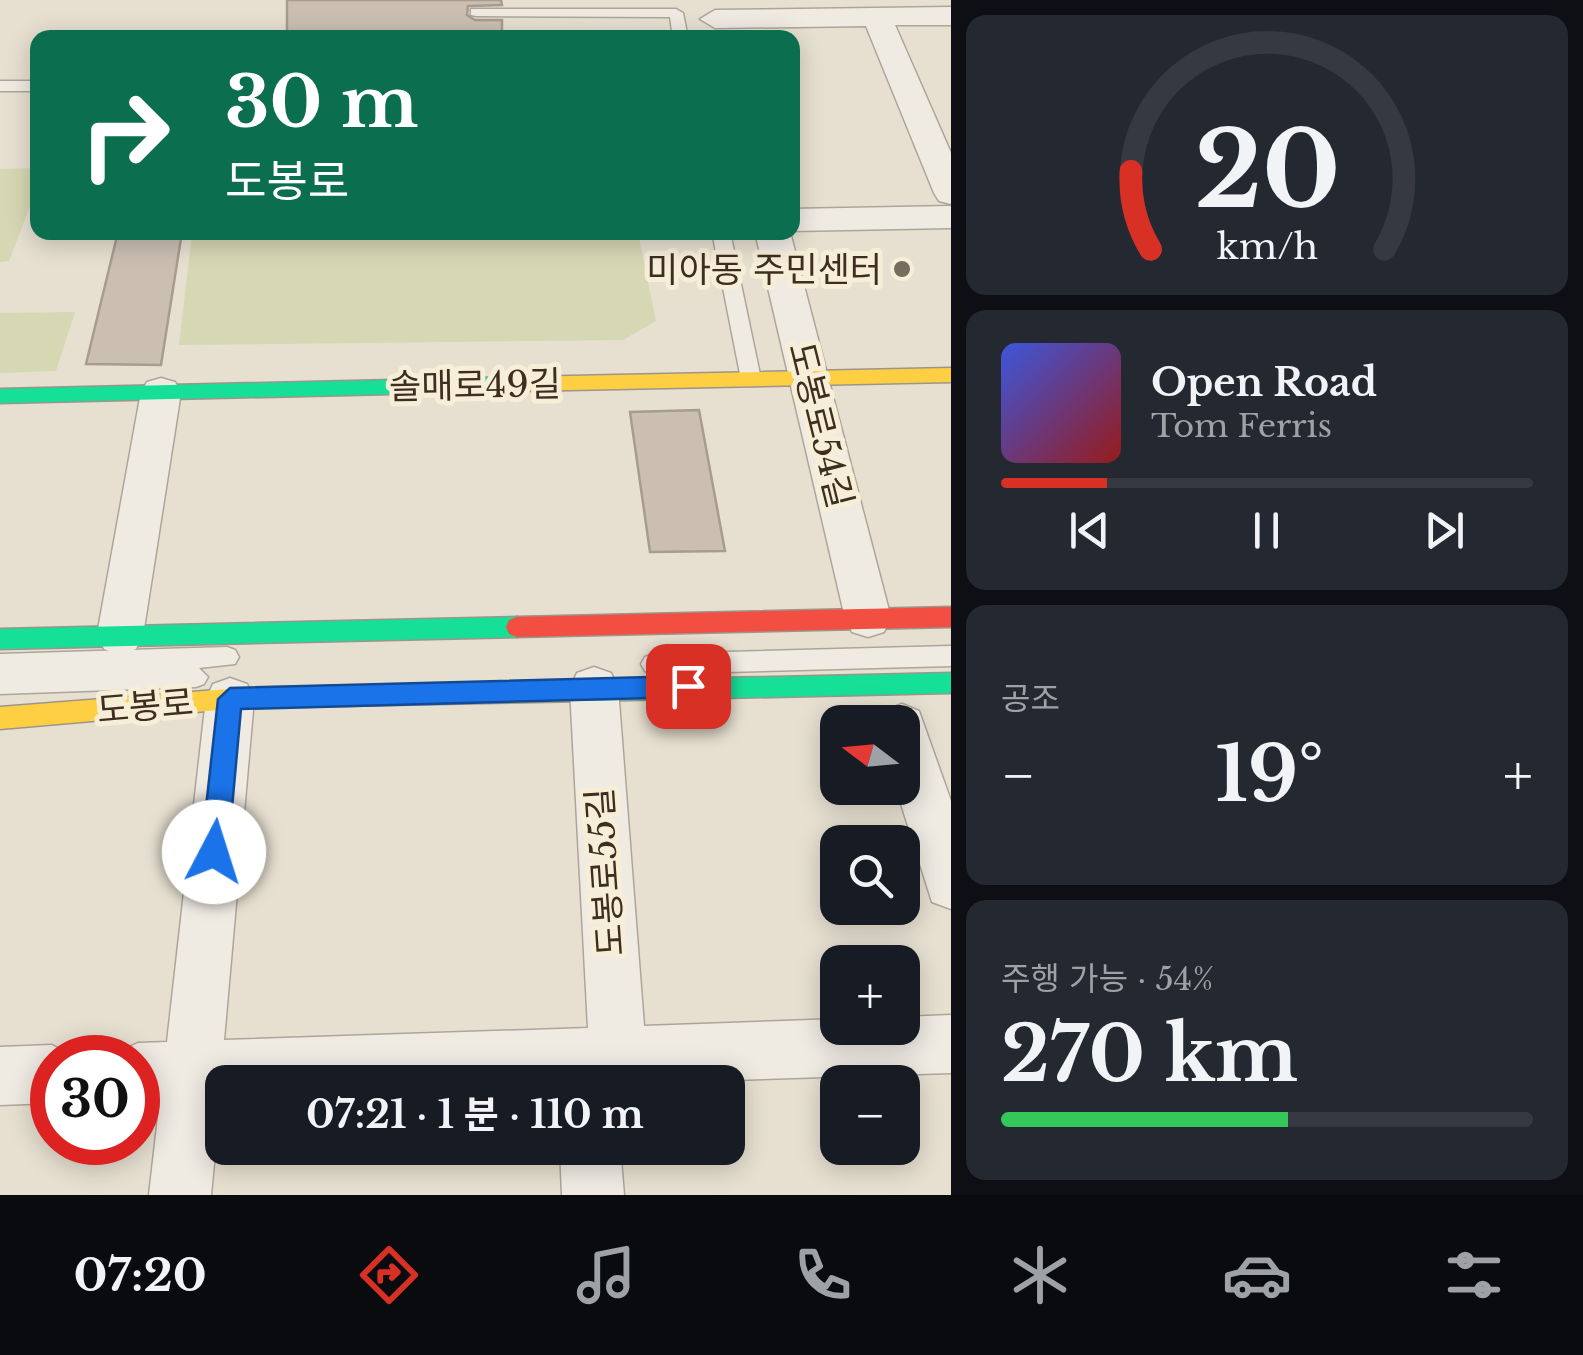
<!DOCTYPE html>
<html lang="ko">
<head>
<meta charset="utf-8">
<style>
  :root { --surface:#171b24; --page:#242831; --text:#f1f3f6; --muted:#9ea1a6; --line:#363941; --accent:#d93025 }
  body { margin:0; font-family:"Libre Baskerville","Noto Sans KR",serif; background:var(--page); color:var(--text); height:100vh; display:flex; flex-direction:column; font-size:38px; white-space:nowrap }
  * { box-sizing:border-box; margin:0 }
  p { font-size:32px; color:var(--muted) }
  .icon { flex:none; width:55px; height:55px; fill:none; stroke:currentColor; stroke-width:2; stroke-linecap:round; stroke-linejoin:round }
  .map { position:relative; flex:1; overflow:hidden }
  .panel { display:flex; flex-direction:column; gap:15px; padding:15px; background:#0d0f14; width:632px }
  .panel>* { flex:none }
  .guide { position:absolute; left:30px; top:30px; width:770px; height:210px; border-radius:20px; box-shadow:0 5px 25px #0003; background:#0b6e4f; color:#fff; overflow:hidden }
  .needle { width:65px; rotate:286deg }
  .tools { position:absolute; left:820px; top:705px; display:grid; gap:20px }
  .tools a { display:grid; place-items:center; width:100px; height:100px; border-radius:20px; background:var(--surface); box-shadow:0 5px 25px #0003; font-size:50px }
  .speed { position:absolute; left:30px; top:1035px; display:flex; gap:20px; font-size:50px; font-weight:700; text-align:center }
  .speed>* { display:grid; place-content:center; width:130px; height:130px; border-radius:50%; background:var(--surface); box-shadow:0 5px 25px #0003; line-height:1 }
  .speed .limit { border:15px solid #d22; background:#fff; color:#111 }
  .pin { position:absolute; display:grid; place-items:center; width:85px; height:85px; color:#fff; margin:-42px; border-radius:20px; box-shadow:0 5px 15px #0006 }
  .me { position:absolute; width:110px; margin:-55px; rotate:5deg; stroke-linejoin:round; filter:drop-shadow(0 0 8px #0008) }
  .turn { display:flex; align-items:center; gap:35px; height:210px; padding:0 30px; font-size:45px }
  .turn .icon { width:130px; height:130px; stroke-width:2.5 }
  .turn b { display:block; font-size:70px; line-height:85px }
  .big { font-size:75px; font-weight:700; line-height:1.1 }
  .panel .tile { flex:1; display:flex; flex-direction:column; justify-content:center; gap:15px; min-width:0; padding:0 35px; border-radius:20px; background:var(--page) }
  .panel .dial { align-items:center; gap:0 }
  .dial svg { height:260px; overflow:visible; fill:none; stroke:var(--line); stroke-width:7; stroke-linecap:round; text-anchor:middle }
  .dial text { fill:var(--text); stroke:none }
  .song { display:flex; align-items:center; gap:30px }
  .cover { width:120px; height:120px; border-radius:15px; background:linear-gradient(135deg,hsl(230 70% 55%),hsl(0 70% 35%)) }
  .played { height:10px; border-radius:5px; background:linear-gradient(90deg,var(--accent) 20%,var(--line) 20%) }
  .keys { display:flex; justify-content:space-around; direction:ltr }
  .heat { display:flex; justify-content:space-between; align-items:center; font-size:55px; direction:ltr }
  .charge { height:15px; border-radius:8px; background:linear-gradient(90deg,#34c759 54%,var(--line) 0) }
  .trip { position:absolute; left:205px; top:1065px; width:540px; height:100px; border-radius:20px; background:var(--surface); box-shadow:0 5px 25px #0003; font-weight:700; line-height:100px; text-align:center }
  .tab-bar { display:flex; height:160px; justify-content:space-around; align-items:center; background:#090b0e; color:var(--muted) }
  .tab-bar .icon { width:70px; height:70px }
  .tab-bar .current { color:var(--accent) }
  .tab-bar b { font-size:45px; color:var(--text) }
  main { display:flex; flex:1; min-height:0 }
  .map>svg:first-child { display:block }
  .green { fill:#d6d7b3 }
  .building { fill:#cbbfb2; stroke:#a89c90; stroke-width:2.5 }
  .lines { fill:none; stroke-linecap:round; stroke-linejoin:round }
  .lane-casing { stroke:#ada599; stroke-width:3 }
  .street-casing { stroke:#ada599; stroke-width:3 }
  .fast-casing { stroke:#9c958a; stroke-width:3 }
  .slow-casing { stroke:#9c958a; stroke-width:3 }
  .jam-casing { stroke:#9c958a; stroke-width:3 }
  .lane { fill:#efebe3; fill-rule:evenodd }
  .street { fill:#efebe3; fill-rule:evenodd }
  .fast { fill:#16e098; fill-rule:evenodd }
  .slow { fill:#ffcf43; fill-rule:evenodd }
  .jam { fill:#f24e42; fill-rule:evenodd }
  .route { fill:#1a73e8; stroke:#114b97; stroke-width:2.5 }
  .poi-dot { fill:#786c5e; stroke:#f7eed8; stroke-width:4 }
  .labels { text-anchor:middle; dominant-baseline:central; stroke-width:10; stroke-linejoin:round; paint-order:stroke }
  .poi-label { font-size:35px; fill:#3d2e20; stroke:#f7eed8; text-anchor:end }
  .street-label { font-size:35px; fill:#3d2e20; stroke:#f7eed8 }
</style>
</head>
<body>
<main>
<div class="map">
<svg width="951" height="1195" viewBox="0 0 951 1195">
  <rect width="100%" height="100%" fill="#e7e0d1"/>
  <g class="green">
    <path d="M37,168V188L9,261L0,262V169Z"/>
    <path d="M192,233H638L656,321L623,340L179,345Z"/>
    <path d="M75,312L56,371L0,373V313Z"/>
  </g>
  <g class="building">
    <path d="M287,0H501L502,5L468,6L467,15L475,20H502V38H287Z"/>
    <path d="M118,232H182L161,365L86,364Z"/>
    <path d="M699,410L725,551L650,552L630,412Z"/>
  </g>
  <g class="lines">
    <g class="lane-casing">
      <g id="lane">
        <path d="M471,9H676L683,13L688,38H673L670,17L476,16L471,15Z"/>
        <rect x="0" y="81" width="38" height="10"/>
        <path d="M712,232H730L761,379L751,386L741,379Z"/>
        <path d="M951,646V666L653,674L645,671L641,664L645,657L653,654Z"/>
        <path d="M227,647L235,650L239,657L235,664L199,668L208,677L204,684L196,687L0,694V654Z"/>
      </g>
    </g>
    <g class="street-casing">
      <g id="street">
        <path d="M951,7V25H895L951,153V204L939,201L934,193L866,26L715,28L700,19L715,10Z"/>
        <path d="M951,206V228L792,231V209Z"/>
        <path d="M755,232H790L891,618L884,632L868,637L852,632L845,618Z"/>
        <path d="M161,378L175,382L181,392L143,635L136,649L120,655L104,649L97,635L141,392L147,382Z"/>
        <path d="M594,667L611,673L618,688L644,1026L838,1019V1028H902V1017L951,1015V1073L667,1082H222L211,1195H149L160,1100L138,1101V1058H115L118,1052L138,1043L167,1042L206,699L213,684L230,678L247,684L254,699L224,1040L588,1028L570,688L577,673Z"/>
        <path d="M902,704L919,711L951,801V909L932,902L896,788H902V722H879L885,711Z"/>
        <path d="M52,1045L74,1058H52V1103L0,1105V1047Z"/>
        <path d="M560,1148H620L624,1195H562Z"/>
      </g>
    </g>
    <g class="fast-casing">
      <g id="fast">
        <path d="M521,377L531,384L521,391L0,403V389Z"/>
        <path d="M517,617L525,620L528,627L525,634L517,637L0,649V629Z"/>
        <path d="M951,673V693L586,701L578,698L574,691L578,684L586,681Z"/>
      </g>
    </g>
    <g class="slow-casing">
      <g id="slow">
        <path d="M951,368V382L521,391L511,384L521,377Z"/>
        <path d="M586,681L594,684L598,691L594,698L586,701L242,708L0,729V707L242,688Z"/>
      </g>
    </g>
    <g class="jam-casing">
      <path id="jam" d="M951,607V627L517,637L509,634L506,627L509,620L517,617Z"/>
    </g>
    <use href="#lane" class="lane"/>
    <use href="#street" class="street"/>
    <use href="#fast" class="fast"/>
    <use href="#slow" class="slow"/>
    <use href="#jam" class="jam"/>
  </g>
  <path class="route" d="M688,676L700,686L688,697L241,709L228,852L224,861L214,865L205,861L201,852L218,699L230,688Z"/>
  <circle class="poi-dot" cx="902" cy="269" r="10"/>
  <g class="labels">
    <g class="poi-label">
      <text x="882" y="269">미아동 주민센터</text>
    </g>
    <g class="street-label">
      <text transform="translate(475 385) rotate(-1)">솔매로49길</text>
      <text transform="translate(821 425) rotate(76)">도봉로54길</text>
      <text transform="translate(145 706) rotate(-5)">도봉로</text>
      <text transform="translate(605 872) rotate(-94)">도봉로55길</text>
    </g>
  </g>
</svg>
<div class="tools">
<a><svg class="needle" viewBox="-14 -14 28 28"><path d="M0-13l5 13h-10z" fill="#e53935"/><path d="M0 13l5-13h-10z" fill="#9ea1a6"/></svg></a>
<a><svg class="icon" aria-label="search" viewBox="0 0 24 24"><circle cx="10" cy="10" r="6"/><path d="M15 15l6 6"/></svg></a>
<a>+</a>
<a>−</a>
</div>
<div class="speed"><div class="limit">30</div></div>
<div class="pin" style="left:688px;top:686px;background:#d93025"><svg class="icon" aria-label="arrive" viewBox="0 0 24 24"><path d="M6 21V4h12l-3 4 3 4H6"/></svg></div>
<svg class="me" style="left:214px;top:852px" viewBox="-20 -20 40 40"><circle r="19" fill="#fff"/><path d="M0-13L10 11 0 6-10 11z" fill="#1a73e8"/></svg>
<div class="trip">07:21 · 1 분 · 110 m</div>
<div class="guide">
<div class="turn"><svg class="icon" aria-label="right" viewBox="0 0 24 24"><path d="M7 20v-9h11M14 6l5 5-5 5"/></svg><div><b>30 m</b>도봉로</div></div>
</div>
</div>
<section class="panel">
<div class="tile dial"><svg viewBox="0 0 100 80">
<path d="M14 69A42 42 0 1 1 86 69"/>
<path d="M14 69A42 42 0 0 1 8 45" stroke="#d93025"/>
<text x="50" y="56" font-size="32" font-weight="700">20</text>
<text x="50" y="72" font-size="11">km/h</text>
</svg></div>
<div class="tile">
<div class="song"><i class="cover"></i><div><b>Open Road</b><p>Tom Ferris</p></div></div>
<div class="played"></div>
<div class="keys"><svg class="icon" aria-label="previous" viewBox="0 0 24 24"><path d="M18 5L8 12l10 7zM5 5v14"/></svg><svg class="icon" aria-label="pause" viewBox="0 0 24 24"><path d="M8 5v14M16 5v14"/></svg><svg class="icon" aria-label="next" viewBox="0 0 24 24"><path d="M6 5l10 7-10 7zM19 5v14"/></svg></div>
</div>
<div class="tile"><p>공조</p>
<div class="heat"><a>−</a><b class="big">19°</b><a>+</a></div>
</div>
<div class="tile"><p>주행 가능 · 54%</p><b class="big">270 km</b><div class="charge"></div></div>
</section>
</main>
<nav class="tab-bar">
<b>07:20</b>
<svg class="icon current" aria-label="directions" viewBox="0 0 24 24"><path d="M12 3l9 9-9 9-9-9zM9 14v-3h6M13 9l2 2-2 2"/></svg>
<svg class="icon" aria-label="music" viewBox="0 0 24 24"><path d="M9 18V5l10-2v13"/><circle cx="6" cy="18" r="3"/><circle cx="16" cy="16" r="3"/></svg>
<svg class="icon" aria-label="phone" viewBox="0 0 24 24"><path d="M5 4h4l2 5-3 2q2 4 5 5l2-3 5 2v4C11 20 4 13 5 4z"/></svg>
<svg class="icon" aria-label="climate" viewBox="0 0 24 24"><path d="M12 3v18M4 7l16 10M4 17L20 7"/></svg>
<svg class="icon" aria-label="car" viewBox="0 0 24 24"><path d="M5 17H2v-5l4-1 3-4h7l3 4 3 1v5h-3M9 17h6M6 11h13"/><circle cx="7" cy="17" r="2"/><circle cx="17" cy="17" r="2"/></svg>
<svg class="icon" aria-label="filters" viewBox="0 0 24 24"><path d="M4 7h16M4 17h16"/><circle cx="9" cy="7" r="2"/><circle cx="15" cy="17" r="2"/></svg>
</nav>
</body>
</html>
